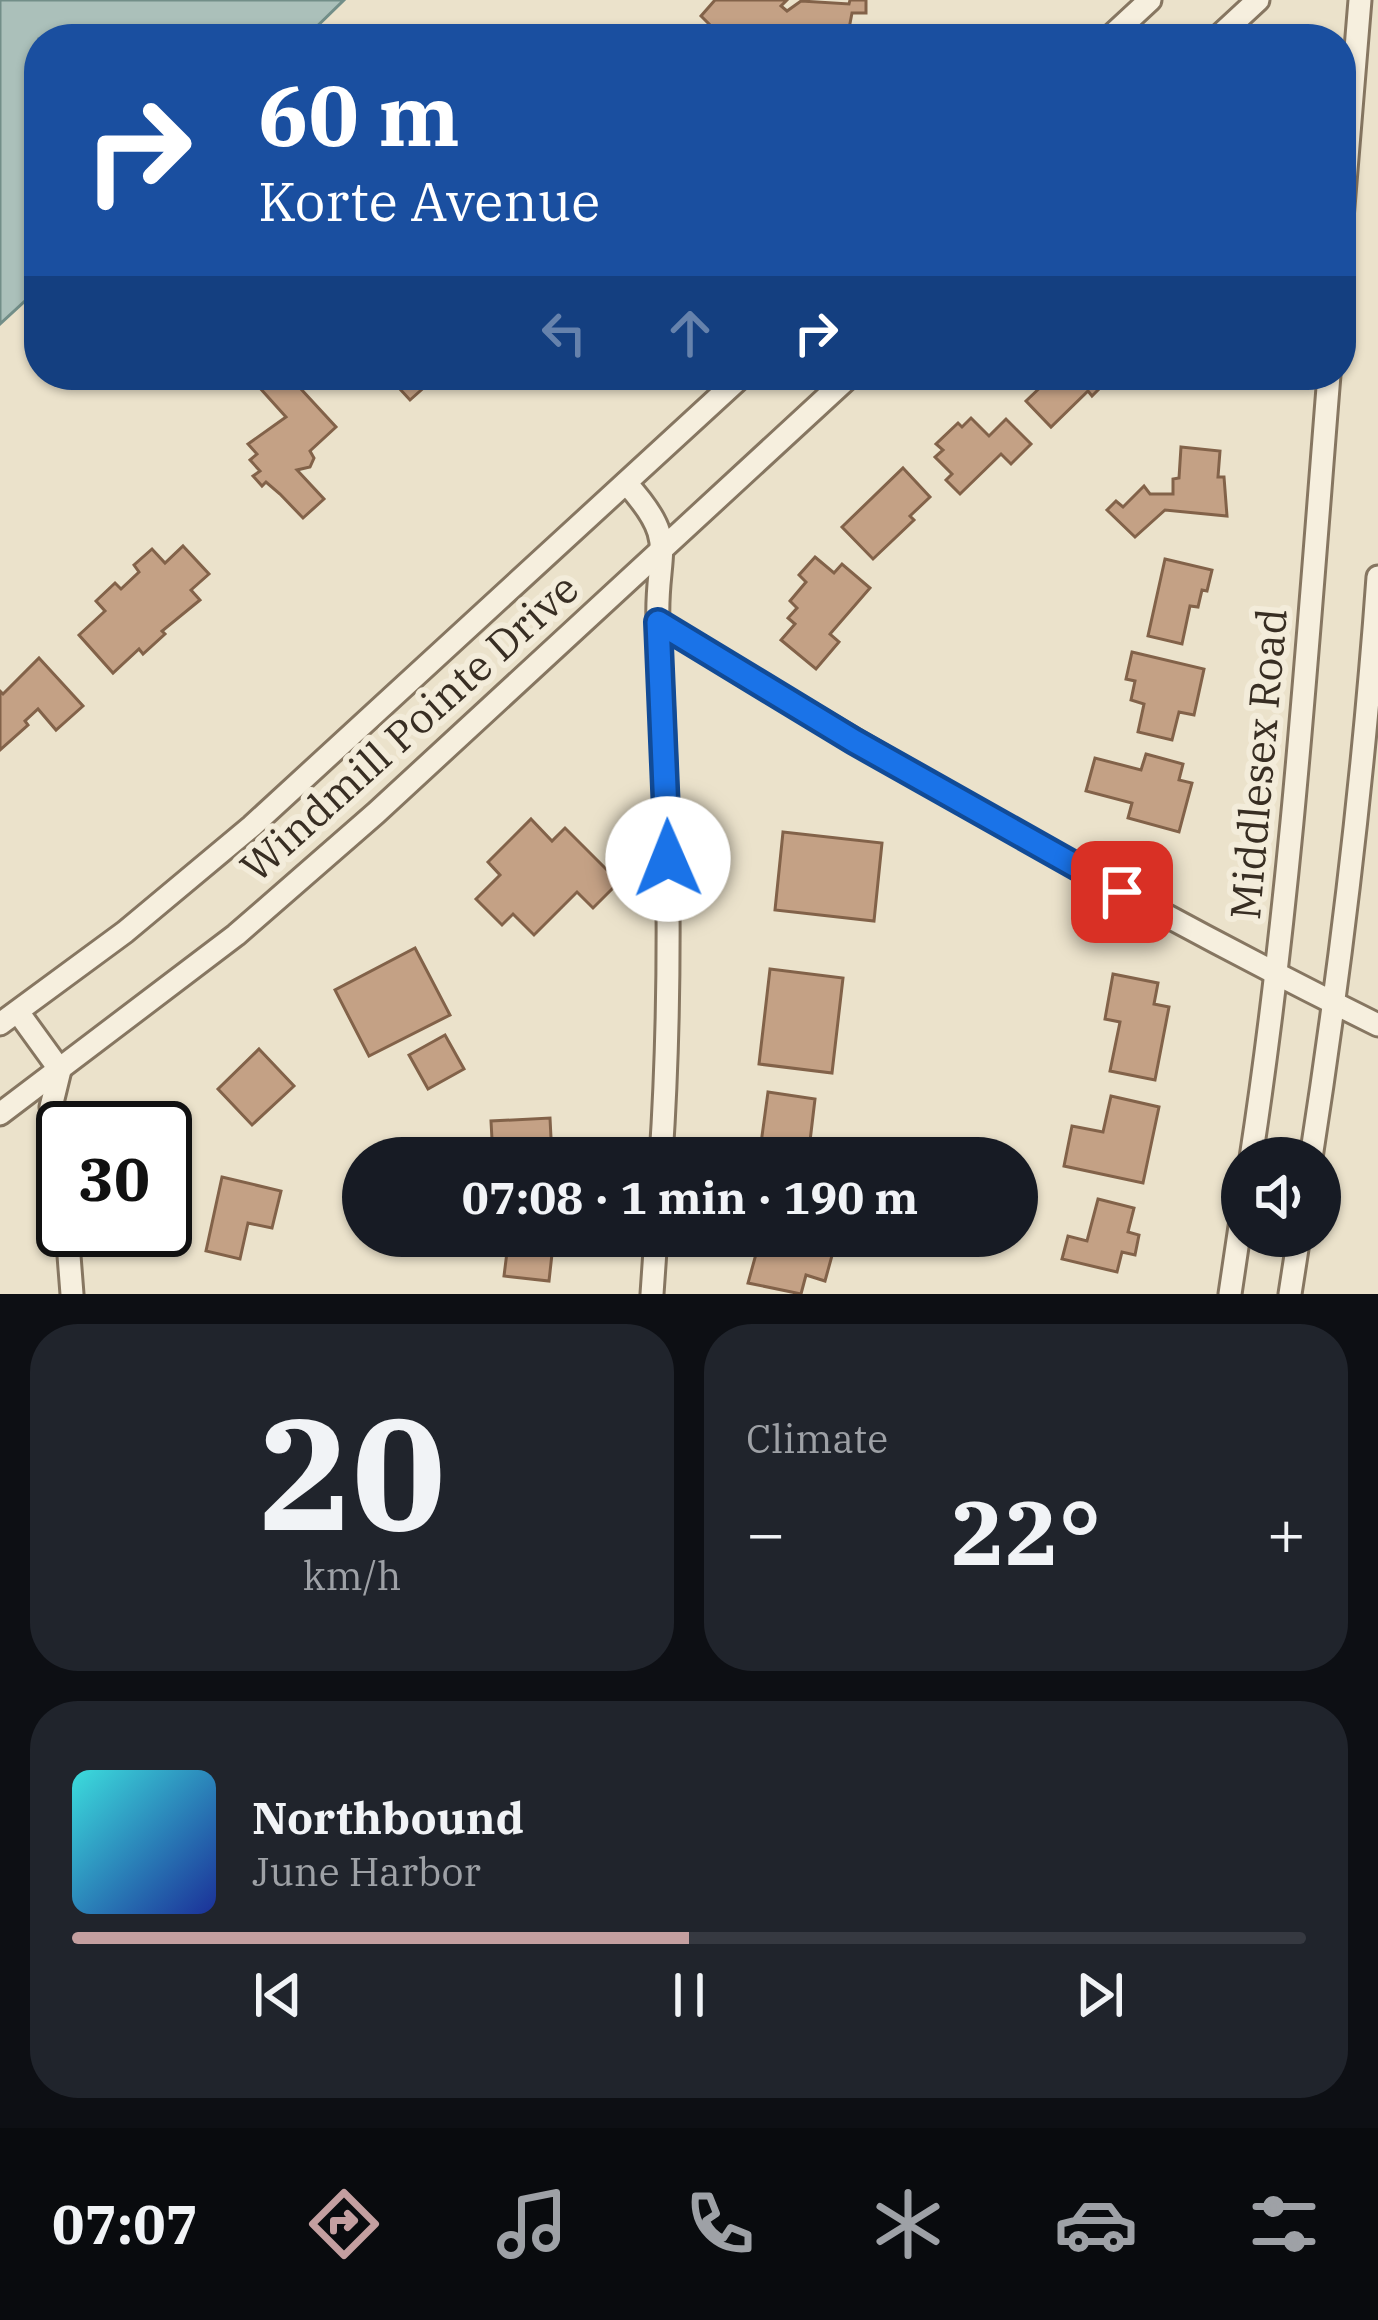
<!DOCTYPE html>
<html lang="en">
<head>
<meta charset="utf-8">
<style>
  :root { --surface:#171b24; --page:#20242c; --text:#f1f3f6; --muted:#9ea1a6; --line:#363941; --accent:#c49fa0 }
  body { margin:0; font-family:"IBM Plex Serif",serif; background:var(--page); color:var(--text); height:100vh; display:flex; flex-direction:column; font-size:45px; white-space:nowrap }
  * { box-sizing:border-box; margin:0 }
  p { font-size:39px; color:var(--muted) }
  .icon { flex:none; width:66px; height:66px; fill:none; stroke:currentColor; stroke-width:2; stroke-linecap:round; stroke-linejoin:round }
  .map { position:relative; height:1294px; overflow:hidden }
  .details { display:flex; flex-direction:column; gap:30px; padding:30px; background:#0d0f14; flex:1 }
  .details>* { flex:none }
  .hud { position:absolute; left:24px; top:24px; width:1332px; height:366px; border-radius:48px; box-shadow:0 3px 9px #0004; background:#1a4fa0; color:#fff; overflow:hidden }
  .fabs { position:absolute; left:1221px; top:1137px; display:grid; gap:24px }
  .fabs a { display:grid; place-items:center; width:120px; height:120px; border-radius:50%; background:var(--surface); box-shadow:0 3px 9px #0004; font-size:60px }
  .speed { position:absolute; left:36px; top:1101px; display:flex; gap:24px; font-size:60px; font-weight:700; text-align:center }
  .speed>* { display:grid; place-content:center; width:156px; height:156px; border-radius:50%; background:var(--surface); box-shadow:0 3px 9px #0004; line-height:1 }
  .speed .limit { border:6px solid #111; border-radius:18px; background:#fff; color:#111 }
  .pin { position:absolute; display:grid; place-items:center; width:102px; height:102px; color:#fff; margin:-51px; border-radius:24px; box-shadow:0 6px 18px #0006 }
  .me { position:absolute; width:132px; margin:-66px; rotate:359deg; stroke-linejoin:round; filter:drop-shadow(0 0 9px #0008) }
  .turn { display:flex; align-items:center; gap:42px; height:252px; padding:0 36px; font-size:54px }
  .turn .icon { width:156px; height:156px; stroke-width:2.5 }
  .turn b { display:block; font-size:84px; line-height:102px }
  .lanes { display:flex; align-items:center; height:114px; padding:0 36px; background:#0003; justify-content:center; gap:60px; direction:ltr }
  .lanes .off { opacity:.35 }
  .big { font-size:90px; font-weight:800; line-height:1.1 }
  .details .widget { flex:1; display:flex; flex-direction:column; justify-content:center; gap:18px; min-width:0; padding:0 42px; border-radius:48px; background:var(--page) }
  .details .dial { align-items:center; gap:0 }
  .dial b { font-size:156px; line-height:1 }
  .song { display:flex; align-items:center; gap:36px }
  .cover { width:144px; height:144px; border-radius:18px; background:linear-gradient(135deg,hsl(180 70% 55%),hsl(230 70% 35%)) }
  .played { height:12px; border-radius:6px; background:linear-gradient(90deg,var(--accent) 50%,var(--line) 50%) }
  .keys { display:flex; justify-content:space-around; direction:ltr }
  .heat { display:flex; justify-content:space-between; align-items:center; font-size:66px; direction:ltr }
  .details .tiles { flex:1; display:grid; gap:30px; grid-template-columns:1fr 1fr }
  .widget:last-child { grid-column:span 2 }
  .trip { position:absolute; left:342px; top:1137px; width:696px; height:120px; border-radius:60px; background:var(--surface); box-shadow:0 3px 9px #0004; font-weight:800; line-height:120px; text-align:center }
  .tabs { display:flex; height:192px; justify-content:space-around; align-items:center; background:#090b0e; color:var(--muted) }
  .tabs .icon { width:84px; height:84px }
  .tabs .selected { color:var(--accent) }
  .tabs b { font-size:54px; color:var(--text) }
  .map>svg:first-child { display:block }
  .water { fill:#abc0ba; stroke:#728e88; stroke-width:3 }
  .building { fill:#c4a185; stroke:#826249; stroke-width:3 }
  .lines { fill:none; stroke-linecap:round; stroke-linejoin:round }
  .minor-casing { stroke:#867661; stroke-width:27 }
  .minor { stroke:#f6efde; stroke-width:21 }
  .route-casing { stroke:#114b97; stroke-width:30 }
  .route { stroke:#1a73e8; stroke-width:21 }
  .labels { text-anchor:middle; dominant-baseline:central; stroke-width:12; stroke-linejoin:round; paint-order:stroke }
  .street-label { font-size:42px; fill:#382e23; stroke:#f3ecda }
</style>
</head>
<body>
<div class="map">
<svg width="1378" height="1294" viewBox="0 0 1378 1294">
  <rect width="100%" height="100%" fill="#ebe2cb"/>
  <path class="water" d="M0,0H344L304,39H39V288L0,324Z"/>
  <g class="building">
    <path d="M715,0H787L781,6L787,11L801,1L849,4L850,0H866V13H852L847,39H698L709,24L701,16Z"/>
    <path d="M288,375L336,427L310,451L314,458L310,467L297,470L324,499L303,518L280,494L266,482L262,486L253,476L260,471L250,460L257,454L248,444L286,417L249,376Z"/>
    <path d="M387,375H438L410,400Z"/>
    <path d="M1041,375H1113L1092,396L1088,391L1051,427L1026,401L1047,381Z"/>
    <path d="M971,418L989,436L1006,419L1031,444L1011,464L1001,454L960,494L946,480L952,474L935,457L943,450L936,444L958,423L962,427Z"/>
    <path d="M1181,447L1220,451L1218,477H1224L1227,516L1165,510L1135,537L1107,510L1116,501L1123,507L1144,486L1150,494H1173V479L1179,478Z"/>
    <path d="M903,468L930,497L910,516L914,520L873,559L842,527Z"/>
    <path d="M183,546L209,574L191,590L200,600L162,631L165,634L143,654L139,649L113,673L79,635L105,611L96,601L115,583L121,589L139,572L134,565L152,549L165,563Z"/>
    <path d="M815,557L834,573L842,564L870,588L830,634L839,642L816,669L781,640L795,624L788,618L797,608L790,601L806,582L799,575Z"/>
    <path d="M1165,559L1212,570L1207,591L1202,590L1198,607L1190,606L1182,644L1148,636Z"/>
    <path d="M1132,652L1204,669L1194,715L1179,712L1172,740L1138,732L1144,704L1131,700L1135,681L1126,679Z"/>
    <path d="M39,658L83,706L56,730L38,709L25,721L28,725L0,750V691L3,694Z"/>
    <path d="M1146,754L1183,764L1179,780L1192,783L1179,832L1128,818L1132,803L1086,791L1095,758L1141,770Z"/>
    <path d="M531,819L552,841L565,828L619,882L593,908L577,892L534,935L513,914L502,925L476,899L500,875L488,862Z"/>
    <path d="M783,832L882,843L874,921L775,910Z"/>
    <path d="M415,948L450,1015L369,1056L335,990Z"/>
    <path d="M770,969L843,978L832,1073L759,1064Z"/>
    <path d="M1113,974L1158,983L1154,1004L1169,1007L1155,1080L1110,1071L1120,1022L1105,1019Z"/>
    <path d="M445,1035L464,1069L428,1089L409,1055Z"/>
    <path d="M259,1049L294,1086L252,1125L218,1089Z"/>
    <path d="M768,1092L815,1099L808,1158H811H759Z"/>
    <path d="M1111,1096L1159,1107L1143,1183L1064,1166L1072,1126L1103,1132Z"/>
    <path d="M550,1118L552,1158H493L491,1121Z"/>
    <path d="M222,1177L281,1191L272,1228L248,1223L240,1259L206,1251Z"/>
    <path d="M1098,1199L1134,1208L1128,1232L1139,1235L1135,1255L1122,1252L1117,1272L1062,1259L1068,1236L1087,1241Z"/>
    <path d="M509,1236H554L549,1281L504,1276Z"/>
    <path d="M761,1236H816L836,1241L825,1281L806,1275L801,1294L748,1283Z"/>
  </g>
  <g class="lines">
    <g class="minor-casing">
      <g id="minor">
        <path d="M1108,39L1150,0"/>
        <path d="M1216,39L1258,0"/>
        <path d="M1341,231L1360,0"/>
        <path d="M626,483C681,543 655,551 658,622C893,765 1131,903 1378,1025"/>
        <path d="M658,622C669,801 673,979 661,1158"/>
        <path d="M18,1012L60,1070L51,1107L63,1193"/>
        <path d="M0,1024L125,932L252,826L743,375"/>
        <path d="M0,1114L236,935L376,813L851,375"/>
        <path d="M1251,1158C1291,898 1308,637 1329,375"/>
        <path d="M1311,1158C1341,965 1364,771 1378,577"/>
        <path d="M67,1230L72,1294"/>
        <path d="M652,1294L656,1236"/>
        <path d="M1230,1294L1242,1213"/>
        <path d="M1290,1294L1299,1236"/>
      </g>
    </g>
    <use href="#minor" class="minor"/>
  </g>
  <g class="lines">
    <g class="route-casing">
      <path id="route" d="M668,859L658,622L854,741L1122,892"/>
    </g>
    <use href="#route" class="route"/>
  </g>
  <g class="labels">
    <g class="street-label">
      <text transform="translate(409 727) rotate(-42)">Windmill Pointe Drive</text>
      <text transform="translate(1258 764) rotate(-85)">Middlesex Road</text>
    </g>
  </g>
</svg>
<div class="fabs">
<a><svg class="icon" aria-label="sound" viewBox="0 0 24 24"><path d="M4 9h4l5-4v14l-5-4H4zM17 9q2 3 0 6"/></svg></a>
</div>
<div class="speed"><div class="limit">30</div></div>
<div class="pin" style="left:1122px;top:892px;background:#d93025"><svg class="icon" aria-label="arrive" viewBox="0 0 24 24"><path d="M6 21V4h12l-3 4 3 4H6"/></svg></div>
<svg class="me" style="left:668px;top:859px" viewBox="-20 -20 40 40"><circle r="19" fill="#fff"/><path d="M0-13L10 11 0 6-10 11z" fill="#1a73e8"/></svg>
<div class="trip">07:08 · 1 min · 190 m</div>
<div class="hud">
<div class="turn"><svg class="icon" aria-label="right" viewBox="0 0 24 24"><path d="M7 20v-9h11M14 6l5 5-5 5"/></svg><div><b>60 m</b>Korte Avenue</div></div>
<div class="lanes"><svg class="icon off" aria-label="left" viewBox="0 0 24 24"><path d="M17 20v-9H6M10 6l-5 5 5 5"/></svg><svg class="icon off" aria-label="ahead" viewBox="0 0 24 24"><path d="M12 20V5M6 11l6-6 6 6"/></svg><svg class="icon" aria-label="right" viewBox="0 0 24 24"><path d="M7 20v-9h11M14 6l5 5-5 5"/></svg></div>
</div>
</div>
<section class="details">
<div class="tiles">
<div class="widget dial"><b>20</b><p>km/h</p></div>
<div class="widget"><p>Climate</p>
<div class="heat"><a>−</a><b class="big">22°</b><a>+</a></div>
</div>
<div class="widget">
<div class="song"><i class="cover"></i><div><b>Northbound</b><p>June Harbor</p></div></div>
<div class="played"></div>
<div class="keys"><svg class="icon" aria-label="previous" viewBox="0 0 24 24"><path d="M18 5L8 12l10 7zM5 5v14"/></svg><svg class="icon" aria-label="pause" viewBox="0 0 24 24"><path d="M8 5v14M16 5v14"/></svg><svg class="icon" aria-label="next" viewBox="0 0 24 24"><path d="M6 5l10 7-10 7zM19 5v14"/></svg></div>
</div>
</div>
</section>
<nav class="tabs">
<b>07:07</b>
<svg class="icon selected" aria-label="directions" viewBox="0 0 24 24"><path d="M12 3l9 9-9 9-9-9zM9 14v-3h6M13 9l2 2-2 2"/></svg>
<svg class="icon" aria-label="music" viewBox="0 0 24 24"><path d="M9 18V5l10-2v13"/><circle cx="6" cy="18" r="3"/><circle cx="16" cy="16" r="3"/></svg>
<svg class="icon" aria-label="phone" viewBox="0 0 24 24"><path d="M5 4h4l2 5-3 2q2 4 5 5l2-3 5 2v4C11 20 4 13 5 4z"/></svg>
<svg class="icon" aria-label="climate" viewBox="0 0 24 24"><path d="M12 3v18M4 7l16 10M4 17L20 7"/></svg>
<svg class="icon" aria-label="car" viewBox="0 0 24 24"><path d="M5 17H2v-5l4-1 3-4h7l3 4 3 1v5h-3M9 17h6M6 11h13"/><circle cx="7" cy="17" r="2"/><circle cx="17" cy="17" r="2"/></svg>
<svg class="icon" aria-label="filters" viewBox="0 0 24 24"><path d="M4 7h16M4 17h16"/><circle cx="9" cy="7" r="2"/><circle cx="15" cy="17" r="2"/></svg>
</nav>
</body>
</html>
